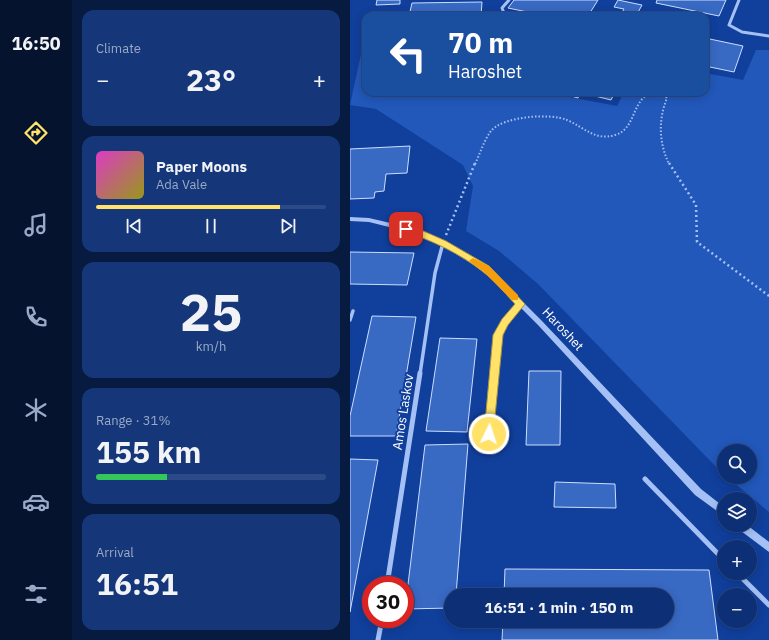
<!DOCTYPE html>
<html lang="en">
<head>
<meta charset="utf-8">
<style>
  :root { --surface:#0c2f75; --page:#15377a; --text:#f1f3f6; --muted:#9aa9c5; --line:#2c4a87; --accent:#ffe267 }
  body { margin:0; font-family:"IBM Plex Sans",sans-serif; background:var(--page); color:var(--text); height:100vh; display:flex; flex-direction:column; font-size:15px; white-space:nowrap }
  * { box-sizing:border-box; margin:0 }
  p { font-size:13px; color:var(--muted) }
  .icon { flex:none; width:22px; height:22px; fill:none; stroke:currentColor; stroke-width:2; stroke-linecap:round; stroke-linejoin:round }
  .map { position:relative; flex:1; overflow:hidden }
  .sheet { display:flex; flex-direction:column; gap:10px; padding:10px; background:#071a40; width:278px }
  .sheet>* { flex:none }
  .guide { position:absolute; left:12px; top:12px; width:347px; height:84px; border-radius:12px; box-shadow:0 2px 10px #0003,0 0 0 1px var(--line); background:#1a4fa0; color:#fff; overflow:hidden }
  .controls { position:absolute; left:367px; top:444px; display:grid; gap:8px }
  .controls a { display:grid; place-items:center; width:40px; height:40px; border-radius:50%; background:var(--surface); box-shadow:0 2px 10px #0003,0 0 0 1px var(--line); font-size:20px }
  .speed { position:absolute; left:12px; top:576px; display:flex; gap:8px; font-size:20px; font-weight:700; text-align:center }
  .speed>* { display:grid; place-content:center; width:52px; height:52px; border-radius:50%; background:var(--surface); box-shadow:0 2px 10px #0003,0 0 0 1px var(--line); line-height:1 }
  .speed .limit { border:6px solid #d22; background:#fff; color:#111 }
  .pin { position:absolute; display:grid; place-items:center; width:34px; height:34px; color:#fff; margin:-17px; border-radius:8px; box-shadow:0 2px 6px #0006 }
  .me { position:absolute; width:44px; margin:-22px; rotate:4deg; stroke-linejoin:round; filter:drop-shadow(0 0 3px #0008) }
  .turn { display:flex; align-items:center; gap:14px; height:84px; padding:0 20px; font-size:18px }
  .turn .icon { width:52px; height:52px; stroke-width:2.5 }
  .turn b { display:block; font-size:28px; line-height:34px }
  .big { font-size:30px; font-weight:700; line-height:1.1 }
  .sheet .widget { flex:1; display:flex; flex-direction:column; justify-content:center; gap:6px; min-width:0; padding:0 14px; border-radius:12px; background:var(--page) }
  .sheet .dial { align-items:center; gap:0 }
  .dial b { font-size:52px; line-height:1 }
  .song { display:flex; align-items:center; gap:12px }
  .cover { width:48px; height:48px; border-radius:6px; background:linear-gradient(135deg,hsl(310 70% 55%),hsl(60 70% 35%)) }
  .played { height:4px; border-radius:2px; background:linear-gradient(90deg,var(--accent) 80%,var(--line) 80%) }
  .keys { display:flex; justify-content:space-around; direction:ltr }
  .heat { display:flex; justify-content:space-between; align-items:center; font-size:22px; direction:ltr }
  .charge { height:6px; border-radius:3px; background:linear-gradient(90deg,#34c759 31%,var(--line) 0) }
  .trip { position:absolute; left:94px; top:588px; width:230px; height:40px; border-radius:20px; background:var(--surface); box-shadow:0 2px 10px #0003,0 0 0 1px var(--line); font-weight:700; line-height:40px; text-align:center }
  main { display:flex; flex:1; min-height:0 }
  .dock { display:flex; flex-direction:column; width:72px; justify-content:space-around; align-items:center; background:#05132f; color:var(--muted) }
  .dock .icon { width:28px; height:28px }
  .dock .active { color:var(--accent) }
  .dock b { font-size:18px; color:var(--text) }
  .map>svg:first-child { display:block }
  .green { fill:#2258ba }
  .building { fill:#3869c3; stroke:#ccdefe }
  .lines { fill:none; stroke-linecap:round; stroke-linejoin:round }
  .path-far1 { stroke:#a4c0f5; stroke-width:2; stroke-dasharray:1.5 2; stroke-linecap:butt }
  .path { stroke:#a4c0f5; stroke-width:2.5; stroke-dasharray:2 3; stroke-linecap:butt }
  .minor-far2 { stroke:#a4c0f5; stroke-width:3 }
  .minor-far1 { stroke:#a4c0f5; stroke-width:3.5 }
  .minor { stroke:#a4c0f5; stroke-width:5 }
  .tertiary { fill:#a4c0f5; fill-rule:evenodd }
  .route { fill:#ffe267; stroke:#a69343 }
  .slow { fill:#f59e0b }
  .labels { text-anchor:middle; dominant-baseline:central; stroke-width:4; stroke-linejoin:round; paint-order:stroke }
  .street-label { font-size:13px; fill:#fff; stroke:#103f9c }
</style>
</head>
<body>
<main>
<nav class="dock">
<b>16:50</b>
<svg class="icon active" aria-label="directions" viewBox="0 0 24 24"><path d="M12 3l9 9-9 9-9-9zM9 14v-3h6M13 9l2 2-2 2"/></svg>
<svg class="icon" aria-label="music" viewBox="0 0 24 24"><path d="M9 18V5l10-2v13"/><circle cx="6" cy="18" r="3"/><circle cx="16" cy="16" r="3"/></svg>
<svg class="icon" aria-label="phone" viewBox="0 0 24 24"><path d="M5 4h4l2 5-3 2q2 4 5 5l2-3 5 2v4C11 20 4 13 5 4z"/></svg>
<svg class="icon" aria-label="climate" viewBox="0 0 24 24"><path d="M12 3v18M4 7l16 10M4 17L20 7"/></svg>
<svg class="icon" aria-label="car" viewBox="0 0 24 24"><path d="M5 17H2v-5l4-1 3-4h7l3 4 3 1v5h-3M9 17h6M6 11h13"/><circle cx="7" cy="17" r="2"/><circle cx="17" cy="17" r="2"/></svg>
<svg class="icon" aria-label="filters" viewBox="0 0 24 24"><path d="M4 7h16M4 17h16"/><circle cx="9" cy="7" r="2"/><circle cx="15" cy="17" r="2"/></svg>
</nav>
<section class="sheet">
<div class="widget"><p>Climate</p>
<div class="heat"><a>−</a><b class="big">23°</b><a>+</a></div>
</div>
<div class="widget">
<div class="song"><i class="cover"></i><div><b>Paper Moons</b><p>Ada Vale</p></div></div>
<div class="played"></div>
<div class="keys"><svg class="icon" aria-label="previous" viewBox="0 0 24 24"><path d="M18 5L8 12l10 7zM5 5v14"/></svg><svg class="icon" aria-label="pause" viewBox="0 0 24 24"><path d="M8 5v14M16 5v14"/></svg><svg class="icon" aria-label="next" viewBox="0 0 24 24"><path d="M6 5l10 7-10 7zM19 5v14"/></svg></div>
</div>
<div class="widget dial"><b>25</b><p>km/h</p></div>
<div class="widget"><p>Range · 31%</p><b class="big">155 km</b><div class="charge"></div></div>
<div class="widget"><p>Arrival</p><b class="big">16:51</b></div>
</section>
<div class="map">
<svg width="419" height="640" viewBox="0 0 419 640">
  <rect width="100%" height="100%" fill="#103f9c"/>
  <path class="green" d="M16,31V92H198V93L267,106L274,92H355V73L393,80L406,50H419V512L377,477H400V451H374V475L188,284L149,251L116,231L123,186L113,165L26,109L0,105Z"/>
  <g class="building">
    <path d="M27,0H50V4L26,5Z"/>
    <path d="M164,0H248L238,16H197L158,8Z"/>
    <path d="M268,0L292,5L286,16H270L274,9L264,7Z"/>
    <path d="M307,0H376L369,16L306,3Z"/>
    <path d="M132,2L131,16H59L62,3Z"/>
    <path d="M355,38L393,46L384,72L355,66Z"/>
    <path d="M207,92H232L228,98Z"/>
    <path d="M238,92H265L261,100L237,94Z"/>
    <path d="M60,146L57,173L36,174L34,191L25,192L24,198L0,199V149Z"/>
    <path d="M0,252L64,253L57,285L0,284Z"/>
    <path d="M22,316L66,317L46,436H0V416Z"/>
    <path d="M90,338L127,339L117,432L76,431Z"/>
    <path d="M179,371H211L210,445H176Z"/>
    <path d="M118,444L106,595H101V608L55,609L75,445Z"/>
    <path d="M0,459L28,460L0,612Z"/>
    <path d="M205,482L265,484L266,508L204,507Z"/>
    <path d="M155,569L359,570L368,640H152L153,621H317V595H154Z"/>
  </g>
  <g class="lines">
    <g class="path-far1">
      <path d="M307,92L312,93L317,98C308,120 309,143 319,164"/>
      <path d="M125,164C130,154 134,140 141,131C153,116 201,113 217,120C235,128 245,141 265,135C286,129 281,102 301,92"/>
    </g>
    <g class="path">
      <path d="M319,163L346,205L347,242L419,296"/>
      <path d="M96,235L125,163"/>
    </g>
    <g class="minor-far2">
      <path d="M159,0L152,8L154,13L167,16"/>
      <path d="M389,0L379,25L392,32L419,36"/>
    </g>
    <g class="minor-far1">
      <path d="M0,320L3,311"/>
      <path d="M70,374L85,273L93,243"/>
      <path d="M144,374L148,335L155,322L171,304"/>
    </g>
    <g class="minor">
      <path d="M139,434L145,373"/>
      <path d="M295,479L374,560"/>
      <path d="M387,573L419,605"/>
      <path d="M37,585L70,373"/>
      <path d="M28,640L32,619"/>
    </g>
    <g class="tertiary">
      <path d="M0,217L19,218L70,230L95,241L138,267L192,321L351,489L374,507V516L345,495L188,325L134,271L91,245L67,234L19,222L0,221Z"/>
      <path d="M386,525H397L419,542V552L387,528Z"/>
    </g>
  </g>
  <path class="route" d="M56,226L71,230L96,241L139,266L175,304L158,325L153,335L143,437L139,438L136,437L134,434L143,335L152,319L165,304C155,293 144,280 132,271C109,253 81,240 53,231L52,229Z"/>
  <path class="slow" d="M123,258L139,266L168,295V300H162L133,271L119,261Z"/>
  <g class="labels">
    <g class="street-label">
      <text transform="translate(213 329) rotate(47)">Haroshet</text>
      <text transform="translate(53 412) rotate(-81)">Amos Laskov</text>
    </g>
  </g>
</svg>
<div class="controls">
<a><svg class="icon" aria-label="search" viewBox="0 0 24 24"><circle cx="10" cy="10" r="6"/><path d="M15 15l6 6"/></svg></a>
<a><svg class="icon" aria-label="layers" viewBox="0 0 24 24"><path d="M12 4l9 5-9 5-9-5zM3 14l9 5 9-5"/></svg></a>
<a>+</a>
<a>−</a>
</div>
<div class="speed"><div class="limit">30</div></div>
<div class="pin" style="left:56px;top:229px;background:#d93025"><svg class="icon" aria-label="arrive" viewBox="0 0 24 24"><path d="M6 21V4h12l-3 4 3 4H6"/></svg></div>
<svg class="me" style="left:139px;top:434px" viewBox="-20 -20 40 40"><circle r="17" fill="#ffe267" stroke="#fff" stroke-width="3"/><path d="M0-11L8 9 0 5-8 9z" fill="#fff"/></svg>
<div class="trip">16:51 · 1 min · 150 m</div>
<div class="guide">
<div class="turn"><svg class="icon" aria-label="left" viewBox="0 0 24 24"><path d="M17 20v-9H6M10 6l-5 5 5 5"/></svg><div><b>70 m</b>Haroshet</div></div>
</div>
</div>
</main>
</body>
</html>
